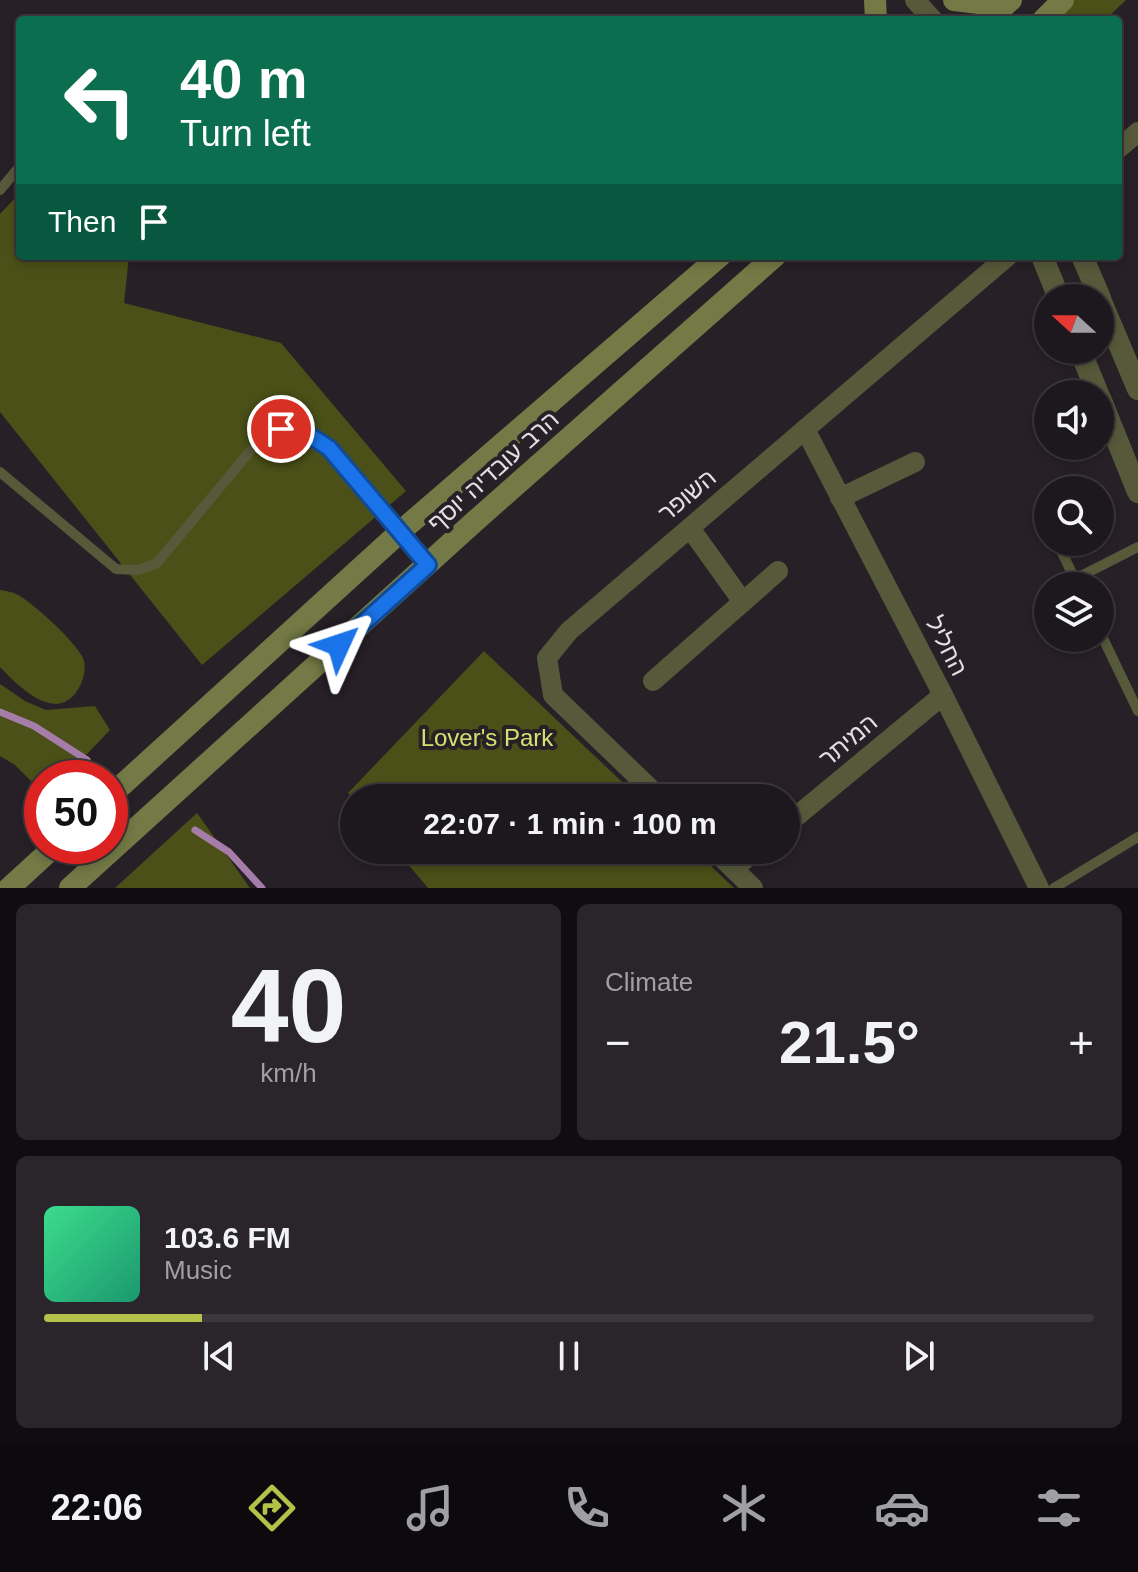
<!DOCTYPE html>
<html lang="en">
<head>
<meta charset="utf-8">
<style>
  :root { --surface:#1d181d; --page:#2a252a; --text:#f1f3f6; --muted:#a0a0a4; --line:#3b373b; --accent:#b5c24a }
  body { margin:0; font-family:Helvetica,"Noto Sans Hebrew",sans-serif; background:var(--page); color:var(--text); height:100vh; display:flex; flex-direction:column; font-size:30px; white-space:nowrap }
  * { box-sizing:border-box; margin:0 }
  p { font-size:26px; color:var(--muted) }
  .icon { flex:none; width:44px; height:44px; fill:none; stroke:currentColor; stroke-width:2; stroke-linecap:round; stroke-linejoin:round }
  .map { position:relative; height:888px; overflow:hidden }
  .side { display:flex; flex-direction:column; gap:16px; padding:16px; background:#100d10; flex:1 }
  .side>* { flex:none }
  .top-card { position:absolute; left:16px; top:16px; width:1106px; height:244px; border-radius:8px; box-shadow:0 4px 12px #0003,0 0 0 2px var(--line); background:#0b6e4f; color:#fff; overflow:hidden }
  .needle { width:52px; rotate:291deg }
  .controls { position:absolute; left:1034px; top:284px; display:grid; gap:16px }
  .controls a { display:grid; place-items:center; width:80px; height:80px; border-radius:50%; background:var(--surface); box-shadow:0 4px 12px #0003,0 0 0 2px var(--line); font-size:40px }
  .speed { position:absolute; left:24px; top:760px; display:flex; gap:16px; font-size:40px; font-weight:700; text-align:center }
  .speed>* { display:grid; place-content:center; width:104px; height:104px; border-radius:50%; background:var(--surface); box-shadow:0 4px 12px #0003,0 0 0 2px var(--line); line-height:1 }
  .speed .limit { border:12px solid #d22; background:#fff; color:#111 }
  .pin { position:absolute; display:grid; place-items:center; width:68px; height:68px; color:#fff; margin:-34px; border:4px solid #fff; border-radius:50%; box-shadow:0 2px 8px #0007 }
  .me { position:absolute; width:88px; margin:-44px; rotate:48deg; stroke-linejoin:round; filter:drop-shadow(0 0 6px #0008) }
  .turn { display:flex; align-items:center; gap:28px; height:168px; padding:0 32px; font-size:36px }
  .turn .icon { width:104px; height:104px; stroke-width:2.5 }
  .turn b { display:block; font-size:56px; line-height:68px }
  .then { display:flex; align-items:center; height:76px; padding:0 32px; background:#0003; gap:16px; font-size:30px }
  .big { font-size:60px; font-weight:600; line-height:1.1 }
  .side .tile { flex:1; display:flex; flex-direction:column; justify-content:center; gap:12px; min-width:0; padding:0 28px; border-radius:12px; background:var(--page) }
  .side .dial { align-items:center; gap:0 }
  .dial b { font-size:104px; line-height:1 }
  .song { display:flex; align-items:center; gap:24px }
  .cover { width:96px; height:96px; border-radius:12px; background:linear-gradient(135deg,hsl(150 70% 55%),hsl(160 70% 35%)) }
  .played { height:8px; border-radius:4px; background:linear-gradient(90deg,var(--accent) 15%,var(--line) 15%) }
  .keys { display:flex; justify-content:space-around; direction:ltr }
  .heat { display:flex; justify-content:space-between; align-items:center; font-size:44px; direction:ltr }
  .side .tiles { flex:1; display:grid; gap:16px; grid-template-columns:1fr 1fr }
  .tile:last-child { grid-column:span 2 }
  .trip { position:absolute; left:340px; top:784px; width:460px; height:80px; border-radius:40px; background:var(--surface); box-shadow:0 4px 12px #0003,0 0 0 2px var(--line); font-weight:600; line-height:80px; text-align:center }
  .dock { display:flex; height:128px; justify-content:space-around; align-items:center; background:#0c0a0c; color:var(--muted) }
  .dock .icon { width:56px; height:56px }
  .dock .on { color:var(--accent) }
  .dock b { font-size:36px; color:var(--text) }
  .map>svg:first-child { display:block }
  .green { fill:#4a5017 }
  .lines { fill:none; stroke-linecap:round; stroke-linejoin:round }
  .stream { stroke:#a57da8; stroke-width:7 }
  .service { stroke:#565a3a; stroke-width:10 }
  .minor { stroke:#565a3a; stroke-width:20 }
  .tertiary { stroke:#565a3a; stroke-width:22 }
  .secondary { stroke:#737a45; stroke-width:22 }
  .route-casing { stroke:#114b97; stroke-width:20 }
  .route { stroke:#1a73e8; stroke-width:14 }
  .labels { text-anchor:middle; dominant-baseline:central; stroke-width:8; stroke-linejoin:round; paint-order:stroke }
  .street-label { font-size:24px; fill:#e4dfe4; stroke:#272027 }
  .park-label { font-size:24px; fill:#d5e26f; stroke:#272027 }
</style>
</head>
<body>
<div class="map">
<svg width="1138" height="888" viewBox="0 0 1138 888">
  <rect width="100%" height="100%" fill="#272027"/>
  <g class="green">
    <path d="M1070,0H1126L1105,20H1052Z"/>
    <path d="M20,193V256H129L124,303L281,343L406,491L202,665L0,412V214Z"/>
    <path d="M0,590C6,591 13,592 18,595C32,602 81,646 84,661C86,670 83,683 77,691C55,724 17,685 0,667Z"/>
    <path d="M484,651L639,798H354V801L348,793Z"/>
    <path d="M0,684L25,701L46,710L95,706L110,730L64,778H42V792L15,765L0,756Z"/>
    <path d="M197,813L250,888H115Z"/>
    <path d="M396,850H694L734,888H428Z"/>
  </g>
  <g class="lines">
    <g class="stream">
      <path d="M0,712L34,726L87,760"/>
      <path d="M195,830L229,852L262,888"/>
    </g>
    <g class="service">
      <path d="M0,190L20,166"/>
      <path d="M0,472L116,569L138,570L157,563L261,438C275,432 286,427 302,431C331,439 404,537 428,565"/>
      <path d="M1057,542L1078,586"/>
      <path d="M1075,579L1138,547"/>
      <path d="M1100,632L1138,711"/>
      <path d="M1054,888L1138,837"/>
    </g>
    <g class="minor">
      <path d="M915,0L933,20"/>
      <path d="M1118,149L1138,132"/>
      <path d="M805,429L943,695L1039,888"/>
      <path d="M840,498L915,462"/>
      <path d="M690,528L743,602"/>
      <path d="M653,681L778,571"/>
      <path d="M660,798L553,695L547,658L569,631L1008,256"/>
      <path d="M786,825L943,695"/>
      <path d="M714,850L753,888"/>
      <path d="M733,869L756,850"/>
    </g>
    <g class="tertiary">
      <path d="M1042,256L1059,298"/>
      <path d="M1082,256L1100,298"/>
      <path d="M1100,299L1138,389"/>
      <path d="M1080,350L1098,394"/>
      <path d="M1100,398L1138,492"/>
    </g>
    <g class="secondary">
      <path d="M875,0L876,20"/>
      <path d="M954,0L979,3L990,0"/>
      <path d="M988,20L1011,0"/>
      <path d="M1043,20L1063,0"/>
      <path d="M110,796L400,532L720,256"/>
      <path d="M9,888L55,846"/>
      <path d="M70,888L474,522L775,256"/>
    </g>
  </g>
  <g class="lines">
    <g class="route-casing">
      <path id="route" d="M281,429L303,431L329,448L428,565L339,645"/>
    </g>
    <use href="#route" class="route"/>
  </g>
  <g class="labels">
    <g class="street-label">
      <text transform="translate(493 471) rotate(-42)">הרב עובדיה יוסף</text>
      <text transform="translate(687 495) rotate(-40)">השופר</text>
      <text transform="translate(947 646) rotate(63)">החליל</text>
      <text transform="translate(848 740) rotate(-40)">המיתר</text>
    </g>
    <g class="park-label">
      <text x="487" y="737">Lover's Park</text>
    </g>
  </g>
</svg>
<div class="controls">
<a><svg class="needle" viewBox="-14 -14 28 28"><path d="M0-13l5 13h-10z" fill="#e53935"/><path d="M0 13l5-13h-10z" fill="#a0a0a4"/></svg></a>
<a><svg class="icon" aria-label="sound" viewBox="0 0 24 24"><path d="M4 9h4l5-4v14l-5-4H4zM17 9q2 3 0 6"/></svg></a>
<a><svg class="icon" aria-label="search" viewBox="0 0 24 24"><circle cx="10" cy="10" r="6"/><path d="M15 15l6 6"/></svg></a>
<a><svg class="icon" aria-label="layers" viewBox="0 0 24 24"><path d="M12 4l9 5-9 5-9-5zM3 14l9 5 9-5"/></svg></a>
</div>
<div class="speed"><div class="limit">50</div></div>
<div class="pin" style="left:281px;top:429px;background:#d93025"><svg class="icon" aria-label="arrive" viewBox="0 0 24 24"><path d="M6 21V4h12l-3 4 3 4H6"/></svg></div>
<svg class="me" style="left:339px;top:645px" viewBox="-20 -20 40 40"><path d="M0-17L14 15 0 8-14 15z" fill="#1a73e8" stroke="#fff" stroke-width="4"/></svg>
<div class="trip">22:07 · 1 min · 100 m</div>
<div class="top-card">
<div class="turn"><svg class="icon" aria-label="left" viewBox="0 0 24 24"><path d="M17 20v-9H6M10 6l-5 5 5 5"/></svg><div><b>40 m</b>Turn left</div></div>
<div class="then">Then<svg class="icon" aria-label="arrive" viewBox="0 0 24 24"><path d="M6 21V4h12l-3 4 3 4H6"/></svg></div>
</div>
</div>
<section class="side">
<div class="tiles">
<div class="tile dial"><b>40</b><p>km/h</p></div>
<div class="tile"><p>Climate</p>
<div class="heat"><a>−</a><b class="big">21.5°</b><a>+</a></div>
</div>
<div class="tile">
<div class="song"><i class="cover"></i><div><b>103.6 FM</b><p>Music</p></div></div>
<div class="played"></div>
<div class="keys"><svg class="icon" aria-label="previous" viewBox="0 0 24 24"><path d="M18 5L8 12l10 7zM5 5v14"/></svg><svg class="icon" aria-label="pause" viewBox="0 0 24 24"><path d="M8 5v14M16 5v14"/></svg><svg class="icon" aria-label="next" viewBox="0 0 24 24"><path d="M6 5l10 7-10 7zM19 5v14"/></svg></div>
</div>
</div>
</section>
<nav class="dock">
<b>22:06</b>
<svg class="icon on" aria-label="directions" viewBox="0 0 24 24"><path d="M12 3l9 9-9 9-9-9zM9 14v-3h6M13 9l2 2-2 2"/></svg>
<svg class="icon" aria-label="music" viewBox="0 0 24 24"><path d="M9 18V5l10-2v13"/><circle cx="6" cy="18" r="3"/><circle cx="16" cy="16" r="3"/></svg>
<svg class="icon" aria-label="phone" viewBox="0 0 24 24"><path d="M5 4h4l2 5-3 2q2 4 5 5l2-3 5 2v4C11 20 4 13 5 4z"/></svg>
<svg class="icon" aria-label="climate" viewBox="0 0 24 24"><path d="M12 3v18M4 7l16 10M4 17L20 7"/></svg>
<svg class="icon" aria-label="car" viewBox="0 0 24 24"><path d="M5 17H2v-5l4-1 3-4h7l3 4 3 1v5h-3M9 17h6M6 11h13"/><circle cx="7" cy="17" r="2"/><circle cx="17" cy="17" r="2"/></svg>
<svg class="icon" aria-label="filters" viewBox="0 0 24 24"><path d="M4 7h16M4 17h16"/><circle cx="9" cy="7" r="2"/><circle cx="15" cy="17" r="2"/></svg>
</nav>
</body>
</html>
